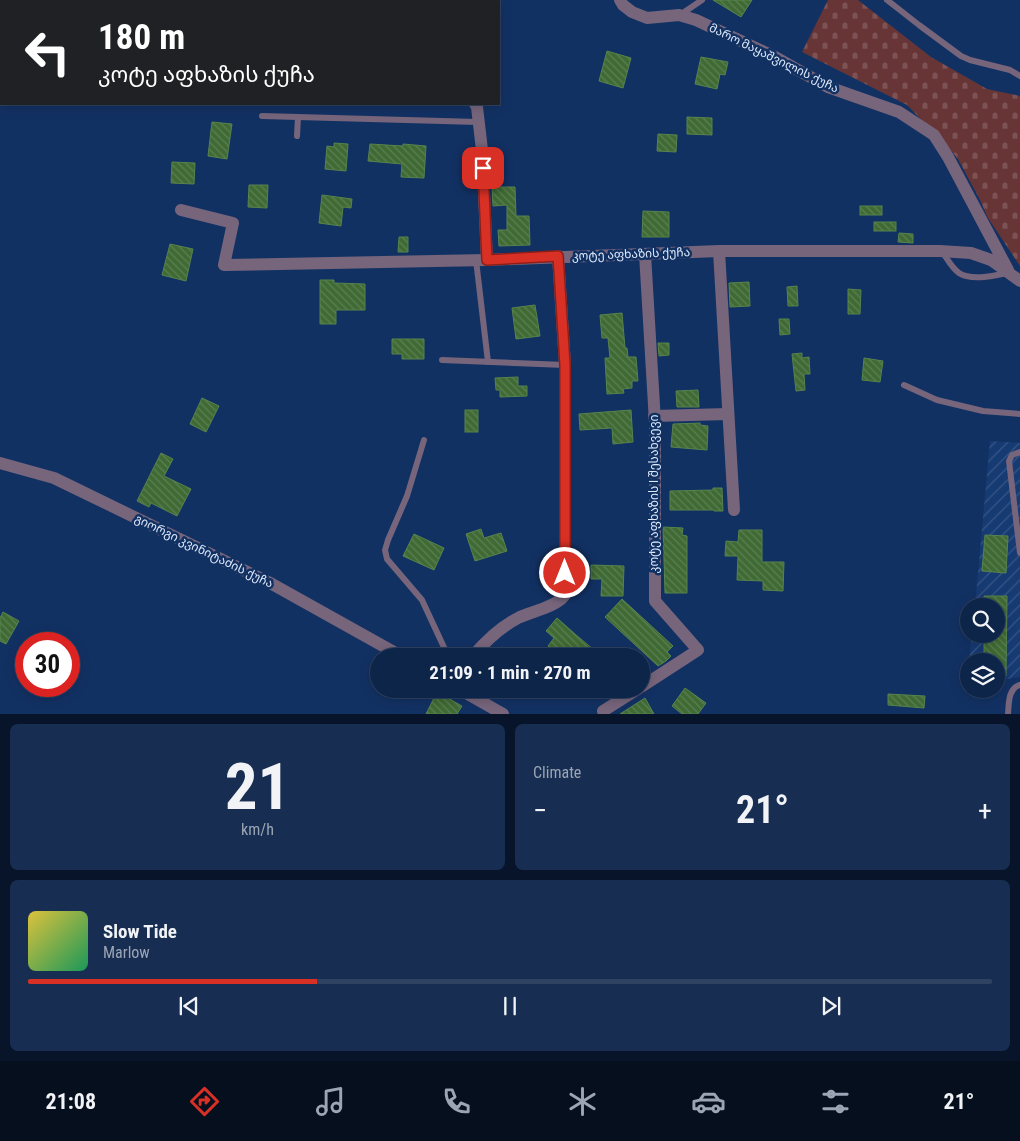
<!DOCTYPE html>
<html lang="en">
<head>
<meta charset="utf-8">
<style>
  :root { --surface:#0e254a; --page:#172d51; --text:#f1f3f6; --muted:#9ba5b5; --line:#2e4262; --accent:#d93025 }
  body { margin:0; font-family:"Roboto Condensed","Noto Sans Georgian",sans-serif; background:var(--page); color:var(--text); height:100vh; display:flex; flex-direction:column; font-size:19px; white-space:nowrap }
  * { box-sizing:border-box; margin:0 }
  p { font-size:16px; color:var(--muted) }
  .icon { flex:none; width:28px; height:28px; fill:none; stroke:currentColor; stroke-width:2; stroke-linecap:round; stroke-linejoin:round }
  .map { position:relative; height:714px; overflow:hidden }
  .sheet { display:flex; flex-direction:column; gap:10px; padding:10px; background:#081429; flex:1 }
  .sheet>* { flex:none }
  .guide { position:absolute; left:0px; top:0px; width:500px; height:105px; box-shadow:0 2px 12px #0003,0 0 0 1px var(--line); background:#202124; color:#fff; overflow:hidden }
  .tools { position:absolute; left:960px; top:598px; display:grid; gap:10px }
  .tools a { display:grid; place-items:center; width:45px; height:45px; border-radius:50%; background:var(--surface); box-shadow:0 2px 12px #0003,0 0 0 1px var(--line); font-size:25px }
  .speed { position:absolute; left:15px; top:632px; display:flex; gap:10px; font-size:25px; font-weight:700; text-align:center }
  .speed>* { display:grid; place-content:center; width:65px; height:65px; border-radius:50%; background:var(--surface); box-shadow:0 2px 12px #0003,0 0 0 1px var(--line); line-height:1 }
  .speed .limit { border:8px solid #d22; background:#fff; color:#111 }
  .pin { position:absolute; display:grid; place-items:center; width:42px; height:42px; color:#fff; margin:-21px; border-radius:10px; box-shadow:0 2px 8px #0006 }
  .me { position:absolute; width:55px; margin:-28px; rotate:0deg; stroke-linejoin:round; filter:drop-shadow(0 0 4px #0008) }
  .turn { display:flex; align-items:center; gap:18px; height:105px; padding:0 15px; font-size:22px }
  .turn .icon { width:65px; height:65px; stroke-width:2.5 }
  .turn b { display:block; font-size:35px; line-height:42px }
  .big { font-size:38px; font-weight:700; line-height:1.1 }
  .sheet .card { flex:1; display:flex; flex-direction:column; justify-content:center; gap:8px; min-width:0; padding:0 18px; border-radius:8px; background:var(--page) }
  .sheet .dial { align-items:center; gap:0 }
  .dial b { font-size:65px; line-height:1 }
  .song { display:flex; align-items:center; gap:15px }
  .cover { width:60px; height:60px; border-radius:8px; background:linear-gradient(135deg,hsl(50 70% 55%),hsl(150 70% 35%)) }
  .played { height:5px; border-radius:2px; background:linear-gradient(90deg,var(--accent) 30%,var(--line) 30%) }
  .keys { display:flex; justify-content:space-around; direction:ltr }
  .heat { display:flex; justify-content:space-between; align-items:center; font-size:28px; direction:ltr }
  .sheet .tiles { flex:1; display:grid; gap:10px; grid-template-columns:1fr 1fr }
  .card:last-child { grid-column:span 2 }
  .trip { position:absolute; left:370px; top:648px; width:280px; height:50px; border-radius:25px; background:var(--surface); box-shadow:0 2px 12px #0003,0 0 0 1px var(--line); font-weight:700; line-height:50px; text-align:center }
  .menu { display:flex; height:80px; justify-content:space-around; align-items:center; background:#060f1e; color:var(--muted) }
  .menu .icon { width:35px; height:35px }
  .menu .current { color:var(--accent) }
  .menu b { font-size:22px; color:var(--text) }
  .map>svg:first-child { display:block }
  .industrial { fill:url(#industrial-furrows) }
  .cemetery { fill:url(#cemetery-stones) }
  .building { fill:url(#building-back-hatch); stroke:#57834c }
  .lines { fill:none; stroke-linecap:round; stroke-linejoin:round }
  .lane { stroke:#77657c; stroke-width:6 }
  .street { stroke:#77657c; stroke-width:12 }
  .route-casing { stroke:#8d1f18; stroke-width:12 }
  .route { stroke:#d93025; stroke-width:9 }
  .labels { text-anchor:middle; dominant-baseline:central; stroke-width:5; stroke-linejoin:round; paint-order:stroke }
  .street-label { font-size:12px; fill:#dde9fb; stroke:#123163 }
</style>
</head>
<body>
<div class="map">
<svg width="1020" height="714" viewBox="0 0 1020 714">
  <defs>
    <pattern id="industrial-furrows" width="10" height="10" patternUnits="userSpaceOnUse" patternTransform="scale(1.25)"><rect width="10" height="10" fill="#163a72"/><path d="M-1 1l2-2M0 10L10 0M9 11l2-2" fill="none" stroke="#375687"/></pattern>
    <pattern id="cemetery-stones" width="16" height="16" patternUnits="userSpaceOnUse" patternTransform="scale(1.25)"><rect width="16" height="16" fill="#673536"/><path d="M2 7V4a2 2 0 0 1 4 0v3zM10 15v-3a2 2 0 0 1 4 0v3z" fill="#7c5254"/></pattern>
    <pattern id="building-back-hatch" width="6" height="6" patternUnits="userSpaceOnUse" patternTransform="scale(1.25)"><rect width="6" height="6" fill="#406a34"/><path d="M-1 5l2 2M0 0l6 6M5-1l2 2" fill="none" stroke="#5b7f52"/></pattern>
  </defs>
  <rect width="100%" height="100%" fill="#123163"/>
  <path class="industrial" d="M990,441L1020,443V677L996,681V661H969L972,634H996V606H975Z"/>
  <path class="cemetery" d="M828,0H858L931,57L987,89L1020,96V266L988,218L980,200L958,159L948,147L907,105L802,52Z"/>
  <g class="building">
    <path d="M713,0H752L741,17Z"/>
    <path d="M607,51L631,58L623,88L599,81Z"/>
    <path d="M701,57L728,62L725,75L720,74L717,89L695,84Z"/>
    <path d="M687,117L712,118V135L687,134Z"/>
    <path d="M212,122L232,124L227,159L208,156Z"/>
    <path d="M658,134L677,135L676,152L657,151Z"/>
    <path d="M334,143L348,144L346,171L325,169L327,146L334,147Z"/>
    <path d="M370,144L403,146V144L426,146L424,178L401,177L402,164L368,161Z"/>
    <path d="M172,162L195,163L194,184L171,183Z"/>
    <path d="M249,185H268L267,208L248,207Z"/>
    <path d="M492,187H515L516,216H529L530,245L499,246L498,230H507V205L493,206Z"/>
    <path d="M322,195L352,199L351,208L343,207L341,226L319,223Z"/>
    <rect x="860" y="206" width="22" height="9"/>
    <path d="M643,211L669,212V237H642Z"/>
    <rect x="874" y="222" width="22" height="9"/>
    <path d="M899,233L913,234V243L898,242Z"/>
    <path d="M399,237H408V252H398Z"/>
    <path d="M170,244L193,249L186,281L162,275Z"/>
    <path d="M320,280H334V283L365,284V310H336V324H320Z"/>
    <path d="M749,282L750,306L730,307L729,283Z"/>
    <path d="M797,286L798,306H788L787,287Z"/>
    <path d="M848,289L861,290L860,314H848Z"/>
    <path d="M535,305L540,336L516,339L512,308Z"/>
    <path d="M622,313L625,348H627L628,357H636L638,381H632V388L623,389L624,393L607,394L605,358H610L608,338H602L600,315Z"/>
    <path d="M779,319H789L790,334L780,335Z"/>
    <path d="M392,339H424V359H402V354H392Z"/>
    <path d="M658,343H669V355L659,356Z"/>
    <path d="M802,353V358L809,357L810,374H804L805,390L796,391L792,354Z"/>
    <path d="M864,358L883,361L880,382L862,380Z"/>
    <path d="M518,377V386H527V396L500,397V390H496L495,378Z"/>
    <path d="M698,390L699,407H677L676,391Z"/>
    <path d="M202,398L219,406L206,432L190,424Z"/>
    <rect x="465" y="410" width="13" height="22"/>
    <path d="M631,410L633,442L613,444L612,428L580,430L579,414Z"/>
    <path d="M700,423V425L708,426L707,450L671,447L673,424Z"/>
    <path d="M161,453L173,459L164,476L191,489L177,516L151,503L149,507L137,501Z"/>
    <path d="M713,488H722L723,511H714V510H670V491L713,490Z"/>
    <path d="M663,527L683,528L682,535L687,536V593H665Z"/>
    <path d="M481,529L484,538L501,533L507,551L475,561L466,534Z"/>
    <path d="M739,530H762V562H784L783,591L763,590V581L737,580L738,556H725L726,541L738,542Z"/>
    <path d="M414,534L444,548L434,570L403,556Z"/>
    <path d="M985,535L1008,536L1006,573L982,571Z"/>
    <path d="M591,565L624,566L623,596H601L602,579H591Z"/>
    <path d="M984,596H1007L1006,676H996V661H984V634H996V606H984Z"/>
    <path d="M622,599L673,646L667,652L671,656L666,661L658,666L605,617Z"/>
    <path d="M3,612L19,621L6,644L0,641V618Z"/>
    <path d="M557,618L575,634L601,656H560L548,646L554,638L546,631Z"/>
    <path d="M685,688L706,703L698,714H682L672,706Z"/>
    <path d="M437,692L462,706L457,714H426Z"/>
    <path d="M888,694L925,696L924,708L888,705Z"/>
    <path d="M645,698L654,714H620Z"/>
  </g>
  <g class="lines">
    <g class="lane">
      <path d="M887,0L919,25L961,56L970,60L1010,70L1020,76"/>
      <path d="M680,15L702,0"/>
      <path d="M262,116L478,122"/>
      <path d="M297,136L298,117"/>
      <path d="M941,251L943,253C948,260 952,268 959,273C971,281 993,276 1007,273"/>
      <path d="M476,260L488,362"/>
      <path d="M442,360L565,365"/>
      <path d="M904,385L937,400L983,411L1020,414"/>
      <path d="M424,440L407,496L388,540L385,550L387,559L422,600L448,656"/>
      <path d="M1020,452L1012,455L1009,461L1020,553"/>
      <path d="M1008,714C1009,703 1008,688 1020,685"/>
    </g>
    <g class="street">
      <path d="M620,0L623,5L632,12L647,18L679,15L696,20L775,57L828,87L899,112L934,135L948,157L1008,270"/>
      <path d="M431,1L432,0"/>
      <path d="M475,104L477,107L482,150L487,260"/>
      <path d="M181,210L233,223L224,265L487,260L719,251H940L971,253L991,260L1020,281"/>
      <path d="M719,251L734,510"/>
      <path d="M654,416L728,414"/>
      <path d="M0,463L54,478L272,584L401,656"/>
      <path d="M473,656C485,642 501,627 518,618C530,612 556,607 564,596C568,589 566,580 565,573V365L558,256"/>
      <path d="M641,687L698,650L655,601V422L645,254"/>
      <path d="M459,689L503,714"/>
      <path d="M603,711L638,689"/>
    </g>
  </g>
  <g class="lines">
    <g class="route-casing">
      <path id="route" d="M483,168L487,260L558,256L565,365V573"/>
    </g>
    <use href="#route" class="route"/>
  </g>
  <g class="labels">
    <g class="street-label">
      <text transform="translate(774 58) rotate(26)">მარო მაყაშვილის ქუჩა</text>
      <text transform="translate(631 254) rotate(-2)">კოტე აფხაზის ქუჩა</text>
      <text transform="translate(654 494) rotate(-90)">კოტე აფხაზის I შესახვევი</text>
      <text transform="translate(204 551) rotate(26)">გიორგი კვინიტაძის ქუჩა</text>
    </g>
  </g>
</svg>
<div class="tools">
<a><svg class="icon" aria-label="search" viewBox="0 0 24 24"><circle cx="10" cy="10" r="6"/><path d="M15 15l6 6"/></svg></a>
<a><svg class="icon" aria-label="layers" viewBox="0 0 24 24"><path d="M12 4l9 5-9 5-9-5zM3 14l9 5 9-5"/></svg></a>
</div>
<div class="speed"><div class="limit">30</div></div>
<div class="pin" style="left:483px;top:168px;background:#d93025"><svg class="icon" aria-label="arrive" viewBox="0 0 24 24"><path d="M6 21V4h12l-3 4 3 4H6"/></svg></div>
<svg class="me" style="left:565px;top:573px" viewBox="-20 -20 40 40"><circle r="17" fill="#d93025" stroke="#fff" stroke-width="3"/><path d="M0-11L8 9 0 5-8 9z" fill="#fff"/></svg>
<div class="trip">21:09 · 1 min · 270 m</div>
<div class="guide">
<div class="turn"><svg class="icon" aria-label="left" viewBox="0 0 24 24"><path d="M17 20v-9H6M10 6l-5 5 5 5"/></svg><div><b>180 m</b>კოტე აფხაზის ქუჩა</div></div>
</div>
</div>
<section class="sheet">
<div class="tiles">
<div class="card dial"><b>21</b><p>km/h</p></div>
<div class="card"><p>Climate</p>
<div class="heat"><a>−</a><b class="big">21°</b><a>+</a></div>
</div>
<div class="card">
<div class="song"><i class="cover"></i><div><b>Slow Tide</b><p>Marlow</p></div></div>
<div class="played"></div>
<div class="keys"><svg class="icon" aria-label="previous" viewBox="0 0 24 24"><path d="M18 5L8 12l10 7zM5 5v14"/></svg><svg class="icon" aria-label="pause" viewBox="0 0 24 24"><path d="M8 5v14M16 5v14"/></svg><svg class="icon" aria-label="next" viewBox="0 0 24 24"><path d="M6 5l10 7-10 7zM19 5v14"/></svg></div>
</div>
</div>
</section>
<nav class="menu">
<b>21:08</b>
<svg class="icon current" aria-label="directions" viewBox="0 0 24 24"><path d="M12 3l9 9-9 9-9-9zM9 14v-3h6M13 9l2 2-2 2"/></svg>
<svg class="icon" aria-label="music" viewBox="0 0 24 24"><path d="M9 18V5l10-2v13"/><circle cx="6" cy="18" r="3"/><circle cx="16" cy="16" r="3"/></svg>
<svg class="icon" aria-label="phone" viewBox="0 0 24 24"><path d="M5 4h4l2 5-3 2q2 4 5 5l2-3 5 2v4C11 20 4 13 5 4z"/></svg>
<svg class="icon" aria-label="climate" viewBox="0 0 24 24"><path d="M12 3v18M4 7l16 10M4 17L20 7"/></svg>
<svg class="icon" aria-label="car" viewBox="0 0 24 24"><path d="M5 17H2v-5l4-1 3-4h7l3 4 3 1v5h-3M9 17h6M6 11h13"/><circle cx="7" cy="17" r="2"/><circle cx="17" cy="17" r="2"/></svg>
<svg class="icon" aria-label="filters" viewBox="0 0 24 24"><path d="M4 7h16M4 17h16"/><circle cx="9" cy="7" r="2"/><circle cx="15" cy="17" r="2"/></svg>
<b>21°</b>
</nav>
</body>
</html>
